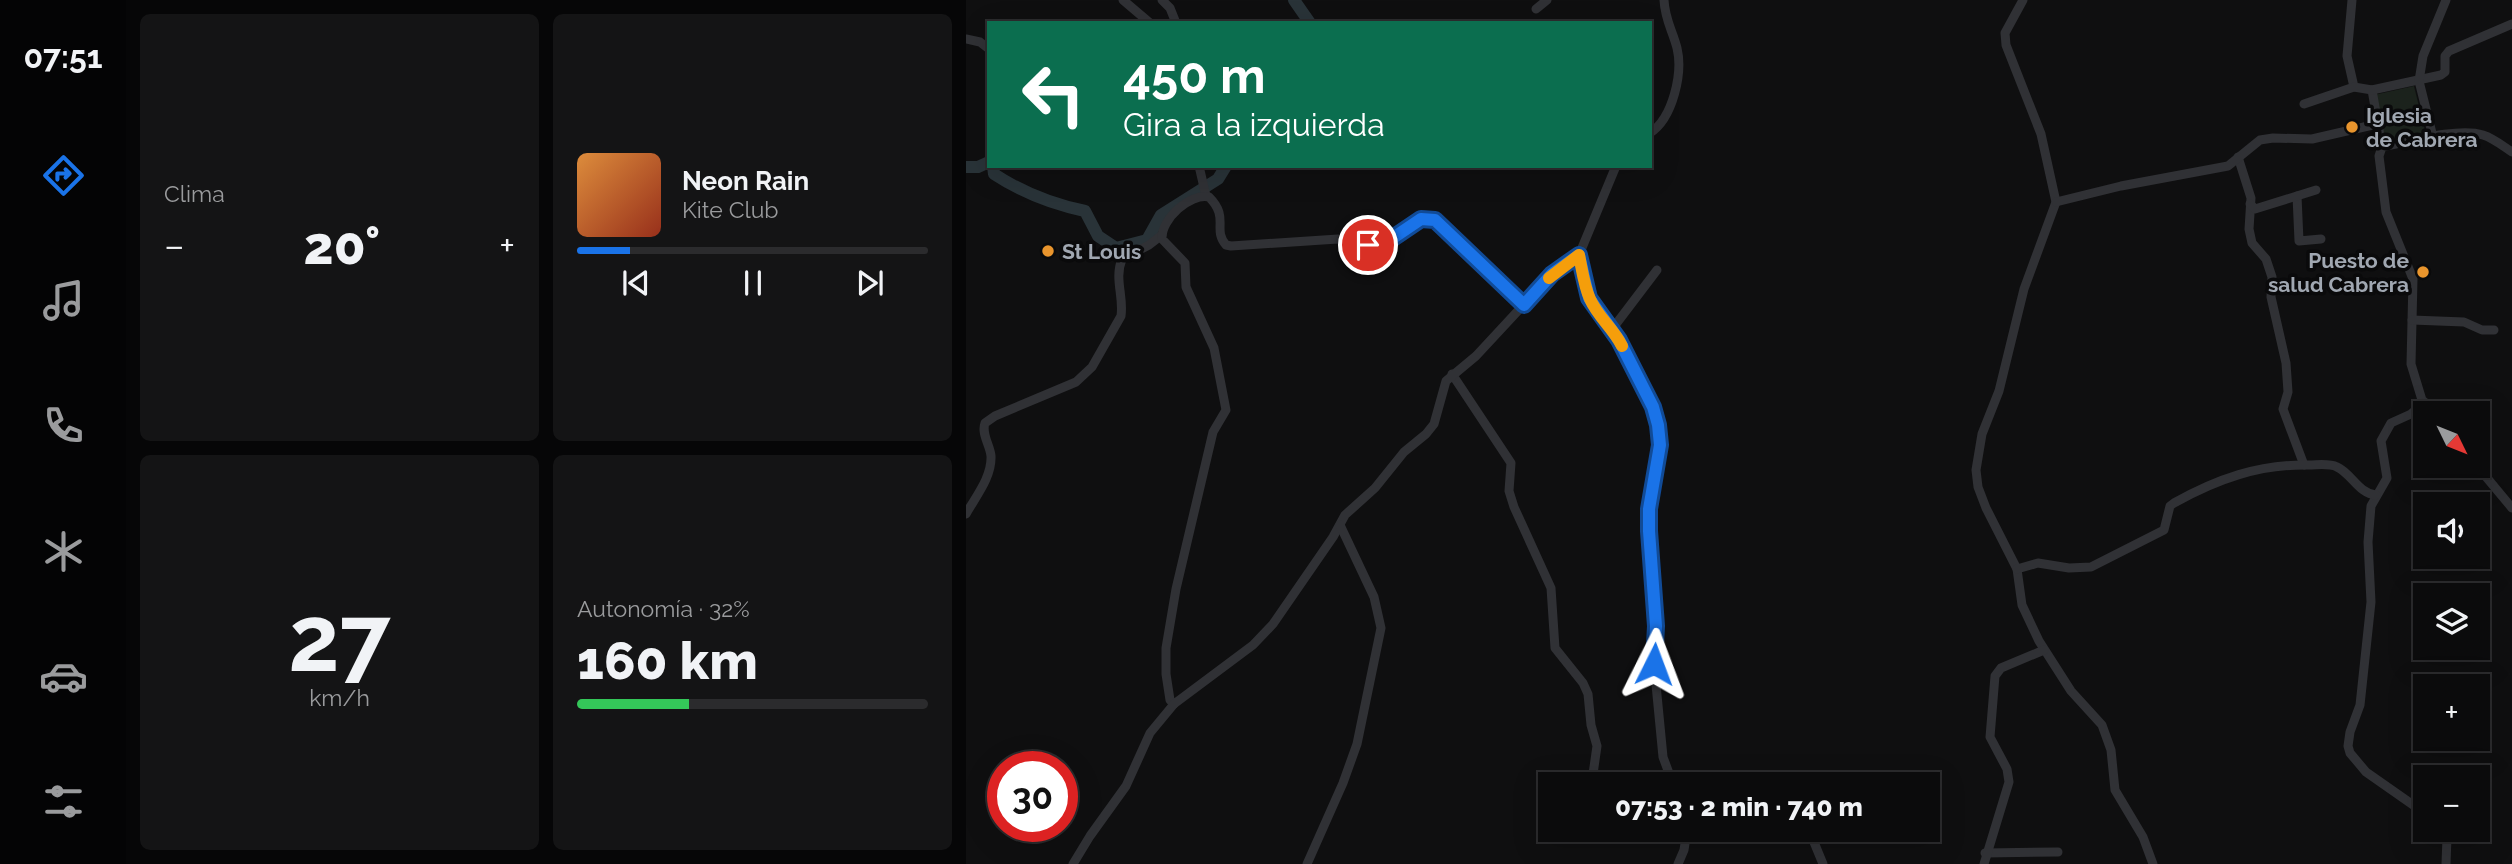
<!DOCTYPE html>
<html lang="es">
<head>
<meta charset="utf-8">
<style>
  :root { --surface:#0b0b0c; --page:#141415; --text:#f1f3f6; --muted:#9a9b9d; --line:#2b2b2d; --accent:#1a73e8 }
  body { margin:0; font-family:Raleway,sans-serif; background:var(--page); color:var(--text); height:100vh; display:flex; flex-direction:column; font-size:26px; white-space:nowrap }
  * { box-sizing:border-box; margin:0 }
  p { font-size:23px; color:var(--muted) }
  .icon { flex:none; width:38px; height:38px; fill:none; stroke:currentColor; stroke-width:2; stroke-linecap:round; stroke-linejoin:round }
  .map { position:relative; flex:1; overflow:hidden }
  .sheet { display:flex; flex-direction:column; gap:14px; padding:14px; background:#060607; width:840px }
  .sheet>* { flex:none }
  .banner { position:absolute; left:21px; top:21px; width:665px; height:147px; border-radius:0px; box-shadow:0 7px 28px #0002,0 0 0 2px var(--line); background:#0b6e4f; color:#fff; overflow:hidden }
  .needle { width:46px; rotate:133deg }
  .controls { position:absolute; left:1447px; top:401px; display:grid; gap:14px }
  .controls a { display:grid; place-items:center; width:77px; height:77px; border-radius:0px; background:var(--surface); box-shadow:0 7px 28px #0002,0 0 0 2px var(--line); font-size:35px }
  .speed { position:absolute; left:21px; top:751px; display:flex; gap:14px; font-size:35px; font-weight:700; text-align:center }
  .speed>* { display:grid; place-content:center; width:91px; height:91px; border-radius:50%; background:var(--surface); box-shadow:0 7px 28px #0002,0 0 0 2px var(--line); line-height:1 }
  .speed .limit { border:10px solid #d22; background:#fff; color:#111 }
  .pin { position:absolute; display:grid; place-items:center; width:60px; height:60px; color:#fff; margin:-30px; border:4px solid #fff; border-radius:50%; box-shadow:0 2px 7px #0007 }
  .me { position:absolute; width:77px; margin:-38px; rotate:3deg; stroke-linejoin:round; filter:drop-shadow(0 0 5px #0008) }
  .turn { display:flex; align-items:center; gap:24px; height:147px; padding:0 21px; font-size:32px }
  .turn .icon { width:91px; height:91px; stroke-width:2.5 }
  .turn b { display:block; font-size:49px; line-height:60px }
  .big { font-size:52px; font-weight:800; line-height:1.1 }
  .sheet .card { flex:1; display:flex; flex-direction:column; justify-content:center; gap:10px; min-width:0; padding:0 24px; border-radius:10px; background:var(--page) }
  .sheet .dial { align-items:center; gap:0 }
  .dial b { font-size:91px; line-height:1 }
  .song { display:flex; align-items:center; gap:21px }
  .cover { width:84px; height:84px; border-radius:10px; background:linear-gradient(135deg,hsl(30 70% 55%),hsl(10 70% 35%)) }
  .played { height:7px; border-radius:4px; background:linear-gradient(90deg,var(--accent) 15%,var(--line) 15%) }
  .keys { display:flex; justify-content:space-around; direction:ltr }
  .heat { display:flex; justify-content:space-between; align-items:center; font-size:38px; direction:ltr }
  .charge { height:10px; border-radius:5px; background:linear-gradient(90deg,#34c759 32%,var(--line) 0) }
  .sheet .tiles { flex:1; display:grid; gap:14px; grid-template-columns:repeat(2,1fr) }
  .trip { position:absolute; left:572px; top:772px; width:402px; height:70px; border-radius:0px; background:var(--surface); box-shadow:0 7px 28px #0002,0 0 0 2px var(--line); font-weight:800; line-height:70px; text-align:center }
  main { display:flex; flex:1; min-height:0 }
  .menu { display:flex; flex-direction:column; width:126px; justify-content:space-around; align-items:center; background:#040405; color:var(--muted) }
  .menu .icon { width:49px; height:49px }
  .menu .selected { color:var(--accent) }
  .menu b { font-size:32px; color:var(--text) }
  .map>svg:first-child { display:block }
  .green { fill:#1b221c }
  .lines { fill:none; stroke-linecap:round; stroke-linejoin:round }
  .river { stroke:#293338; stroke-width:12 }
  .minor { stroke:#303135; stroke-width:9 }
  .route-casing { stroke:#114b97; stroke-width:18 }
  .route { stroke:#1a73e8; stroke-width:12 }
  .slow { stroke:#f59e0b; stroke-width:12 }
  .poi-dot { fill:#e9952d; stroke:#0a0a0b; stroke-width:2.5 }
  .labels { text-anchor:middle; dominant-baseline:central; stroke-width:7; stroke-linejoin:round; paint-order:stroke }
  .poi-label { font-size:21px; font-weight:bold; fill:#a0a7b1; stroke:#0a0a0b; text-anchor:start }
</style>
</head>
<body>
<main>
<nav class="menu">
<b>07:51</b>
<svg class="icon selected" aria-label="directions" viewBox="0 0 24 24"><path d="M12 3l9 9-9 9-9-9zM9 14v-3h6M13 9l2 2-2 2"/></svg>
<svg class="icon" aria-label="music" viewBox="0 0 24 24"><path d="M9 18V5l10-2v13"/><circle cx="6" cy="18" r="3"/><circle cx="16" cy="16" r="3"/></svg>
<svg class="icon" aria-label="phone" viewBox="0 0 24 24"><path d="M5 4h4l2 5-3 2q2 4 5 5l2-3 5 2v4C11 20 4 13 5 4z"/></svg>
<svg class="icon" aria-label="climate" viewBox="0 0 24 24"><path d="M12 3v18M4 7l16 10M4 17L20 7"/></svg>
<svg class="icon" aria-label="car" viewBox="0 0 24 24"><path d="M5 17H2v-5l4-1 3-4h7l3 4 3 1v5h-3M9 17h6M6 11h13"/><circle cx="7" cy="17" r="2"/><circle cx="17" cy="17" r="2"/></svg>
<svg class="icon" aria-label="filters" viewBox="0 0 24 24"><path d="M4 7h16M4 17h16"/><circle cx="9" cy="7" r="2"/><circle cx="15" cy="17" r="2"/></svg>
</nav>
<section class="sheet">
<div class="tiles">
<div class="card"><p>Clima</p>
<div class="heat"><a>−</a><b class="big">20°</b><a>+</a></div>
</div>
<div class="card">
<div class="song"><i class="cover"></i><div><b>Neon Rain</b><p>Kite Club</p></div></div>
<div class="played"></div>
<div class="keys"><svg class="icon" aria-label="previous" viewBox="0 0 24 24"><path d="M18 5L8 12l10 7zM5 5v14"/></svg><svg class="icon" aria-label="pause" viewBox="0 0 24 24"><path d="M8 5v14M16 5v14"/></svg><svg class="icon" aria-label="next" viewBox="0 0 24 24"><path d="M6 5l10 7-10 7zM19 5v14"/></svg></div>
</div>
<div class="card dial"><b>27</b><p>km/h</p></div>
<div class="card"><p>Autonomía · 32%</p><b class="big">160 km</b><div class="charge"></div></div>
</div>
</section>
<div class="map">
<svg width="1546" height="864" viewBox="0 0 1546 864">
  <rect width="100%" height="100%" fill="#0f0f10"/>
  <path class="green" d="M1448,86L1460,135L1418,144L1408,95Z"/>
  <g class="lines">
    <g class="river">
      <path d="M328,0L344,23"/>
      <path d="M27,166L28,174C57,193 85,204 119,211L132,236L150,248L181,240L195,215L252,179L260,166"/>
      <path d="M0,167H12L23,162"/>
    </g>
    <g class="minor">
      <path d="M157,0L184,23"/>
      <path d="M196,0L204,8L210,23"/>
      <path d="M1057,0L1039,33L1040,45L1075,134L1090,202L1058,289L1033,391L1016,434L1010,470L1012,487L1020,508L1051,569L1056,605L1073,641L1105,691L1136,725L1145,750L1149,790L1177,837L1187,864"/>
      <path d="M1386,0L1381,56L1388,87"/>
      <path d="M570,9L581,0"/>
      <path d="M0,39L14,42L23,49"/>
      <path d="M1406,90L1416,147L1413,156L1420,212L1447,279L1445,364L1456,400L1472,413"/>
      <path d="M1338,104L1388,87L1406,90L1475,75L1479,72V56L1483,51L1546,24"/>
      <path d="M684,133C707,118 717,73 711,48C706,29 699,20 698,0"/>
      <path d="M1467,137L1453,81L1457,56L1480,0"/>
      <path d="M1416,147C1442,142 1492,127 1517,135C1527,138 1537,146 1546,152"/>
      <path d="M1272,157L1285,198L1283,229L1286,243L1300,259L1306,277L1305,297L1320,363L1322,392L1317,409L1338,465"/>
      <path d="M233,166L240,196"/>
      <path d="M650,166L613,255L623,298L633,315L647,328L687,407L692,425L694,445L683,509V531L690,626L688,664L697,757L707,784"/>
      <path d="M1331,196L1333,241L1355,239"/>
      <path d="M1090,202L1155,186L1262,166L1294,140L1307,138L1346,139L1411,124"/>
      <path d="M1284,204L1289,209L1350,190"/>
      <path d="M1446,320L1498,322L1516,330H1528"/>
      <path d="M647,328L691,270"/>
      <path d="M486,374L545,463L543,491L548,507L585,588L589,648L617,683L622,694L625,725L631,746L627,774"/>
      <path d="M1458,403L1445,414L1425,423L1415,441L1421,478L1405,506L1402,542L1405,602L1394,705L1384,732L1382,746L1384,753L1400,772L1460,814"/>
      <path d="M1511,466L1546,508"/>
      <path d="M0,514C10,496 26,477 25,456C24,445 15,434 19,423L29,416L110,382L126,367L155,316C158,296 148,279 156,259L183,245L196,235"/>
      <path d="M1051,569L1072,563L1103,568L1125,567L1198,530L1204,506L1208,503C1251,479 1293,464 1343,465C1352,465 1363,463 1371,467C1385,473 1393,494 1410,495"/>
      <path d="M208,704L204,700L200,674V648L210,589L247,432L260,410L248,348L220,287L219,263L196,239C195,219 224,193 243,197C264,218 246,229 260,245L265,246L372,239L413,245L421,242L444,225L461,218L476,226L558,305"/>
      <path d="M777,784C794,774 803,770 818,784"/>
      <path d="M843,830L857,864"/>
      <path d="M1475,830L1481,837L1480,864"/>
      <path d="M1019,853L1092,852"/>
      <path d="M107,864L124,836L160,786L184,733L208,704L287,645L307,624L367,537L379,515L409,488L438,452L460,434L468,424L480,381L510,356L586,274L613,255"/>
      <path d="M341,864L377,783L391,744L415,628L408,597L374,525"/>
      <path d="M712,864L718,850L721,830"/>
      <path d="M1018,864L1043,782L1041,769L1024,737L1029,676L1035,668L1078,650"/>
    </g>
  </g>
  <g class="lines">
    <g class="route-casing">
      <path id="route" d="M402,245L421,242L455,219L469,220L558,305L586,274L613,255L623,298L653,340L687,407L692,425L694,445L683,509V531L690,626L688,664"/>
    </g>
    <use href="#route" class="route"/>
    <path class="slow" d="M583,278L613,255C616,269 618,286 624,299C632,317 647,328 656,346"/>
  </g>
  <g class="poi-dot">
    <circle cx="1386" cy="127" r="7"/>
    <circle cx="82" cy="251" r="7"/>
    <circle cx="1457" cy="272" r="7"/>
  </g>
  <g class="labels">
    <g class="poi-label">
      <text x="1400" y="115">Iglesia<tspan x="1400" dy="24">de Cabrera</tspan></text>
      <text x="96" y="251">St Louis</text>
      <text x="1443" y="260" text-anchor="end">Puesto de<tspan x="1443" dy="24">salud Cabrera</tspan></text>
    </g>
  </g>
</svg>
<div class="controls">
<a><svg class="needle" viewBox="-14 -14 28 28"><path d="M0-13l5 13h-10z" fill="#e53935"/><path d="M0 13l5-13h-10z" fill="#9a9b9d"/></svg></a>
<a><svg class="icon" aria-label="sound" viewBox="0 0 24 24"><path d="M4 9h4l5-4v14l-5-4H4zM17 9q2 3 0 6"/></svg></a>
<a><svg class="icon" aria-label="layers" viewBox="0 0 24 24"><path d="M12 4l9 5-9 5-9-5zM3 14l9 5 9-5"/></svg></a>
<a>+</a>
<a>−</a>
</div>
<div class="speed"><div class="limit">30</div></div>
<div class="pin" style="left:402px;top:245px;background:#d93025"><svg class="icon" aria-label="arrive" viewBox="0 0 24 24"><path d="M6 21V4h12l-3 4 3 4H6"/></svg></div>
<svg class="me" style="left:688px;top:664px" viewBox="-20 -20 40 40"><path d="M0-17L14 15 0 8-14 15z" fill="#1a73e8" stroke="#fff" stroke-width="4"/></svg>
<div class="trip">07:53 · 2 min · 740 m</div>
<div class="banner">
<div class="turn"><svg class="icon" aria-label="left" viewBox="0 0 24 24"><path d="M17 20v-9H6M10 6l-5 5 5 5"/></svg><div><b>450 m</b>Gira a la izquierda</div></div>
</div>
</div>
</main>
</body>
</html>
